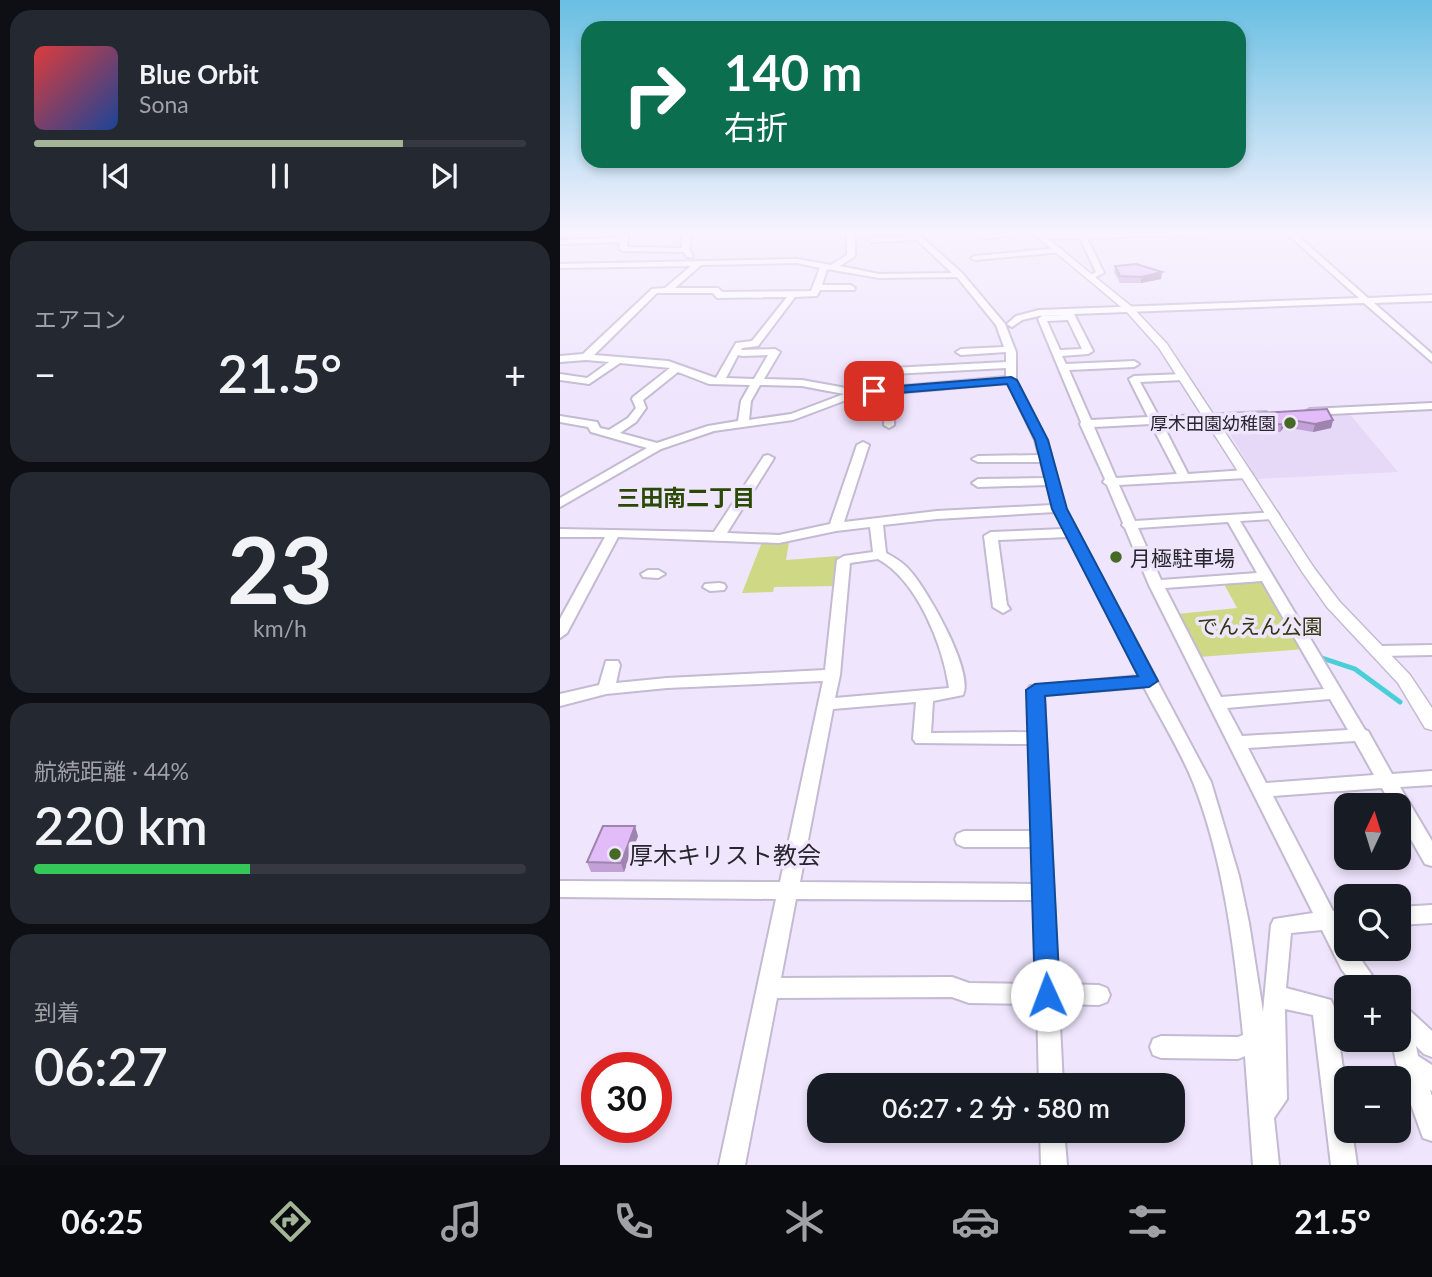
<!DOCTYPE html>
<html lang="ja">
<head>
<meta charset="utf-8">
<style>
  :root { --surface:#171b24; --page:#242831; --text:#f1f3f6; --muted:#9ea1a6; --line:#363941; --accent:#a4b597 }
  body { margin:0; font-family:Lato,"Noto Sans JP",sans-serif; background:var(--page); color:var(--text); height:100vh; display:flex; flex-direction:column; font-size:26px; white-space:nowrap }
  * { box-sizing:border-box; margin:0 }
  p { font-size:23px; color:var(--muted) }
  .icon { flex:none; width:38px; height:38px; fill:none; stroke:currentColor; stroke-width:2; stroke-linecap:round; stroke-linejoin:round }
  .map { position:relative; flex:1; overflow:hidden }
  .side { display:flex; flex-direction:column; gap:10px; padding:10px; background:#0d0f14; width:560px }
  .side>* { flex:none }
  .guide { position:absolute; left:21px; top:21px; width:665px; height:147px; border-radius:21px; box-shadow:0 4px 10px #0003; background:#0b6e4f; color:#fff; overflow:hidden }
  .needle { width:46px; rotate:4deg }
  .tools { position:absolute; left:774px; top:793px; display:grid; gap:14px }
  .tools a { display:grid; place-items:center; width:77px; height:77px; border-radius:14px; background:var(--surface); box-shadow:0 4px 10px #0003; font-size:35px }
  .speed { position:absolute; left:21px; top:1052px; display:flex; gap:14px; font-size:35px; font-weight:700; text-align:center }
  .speed>* { display:grid; place-content:center; width:91px; height:91px; border-radius:50%; background:var(--surface); box-shadow:0 4px 10px #0003; line-height:1 }
  .speed .limit { border:10px solid #d22; background:#fff; color:#111 }
  .pin { position:absolute; display:grid; place-items:center; width:60px; height:60px; color:#fff; margin:-30px; border-radius:14px; box-shadow:0 4px 10px #0006 }
  .me { position:absolute; width:77px; margin:-38px; rotate:358deg; stroke-linejoin:round; filter:drop-shadow(0 0 5px #0008) }
  .turn { display:flex; align-items:center; gap:24px; height:147px; padding:0 28px; font-size:32px }
  .turn .icon { width:91px; height:91px; stroke-width:2.5 }
  .turn b { display:block; font-size:49px; line-height:60px }
  .big { font-size:52px; font-weight:600; line-height:1.1 }
  .side .widget { flex:1; display:flex; flex-direction:column; justify-content:center; gap:10px; min-width:0; padding:0 24px; border-radius:21px; background:var(--page) }
  .side .dial { align-items:center; gap:0 }
  .dial b { font-size:91px; line-height:1 }
  .song { display:flex; align-items:center; gap:21px }
  .cover { width:84px; height:84px; border-radius:10px; background:linear-gradient(135deg,hsl(0 70% 55%),hsl(220 70% 35%)) }
  .played { height:7px; border-radius:4px; background:linear-gradient(90deg,var(--accent) 75%,var(--line) 75%) }
  .keys { display:flex; justify-content:space-around; direction:ltr }
  .heat { display:flex; justify-content:space-between; align-items:center; font-size:38px; direction:ltr }
  .charge { height:10px; border-radius:5px; background:linear-gradient(90deg,#34c759 44%,var(--line) 0) }
  .trip { position:absolute; left:247px; top:1073px; width:378px; height:70px; border-radius:21px; background:var(--surface); box-shadow:0 4px 10px #0003; font-weight:600; line-height:70px; text-align:center }
  .tabs { display:flex; height:112px; justify-content:space-around; align-items:center; background:#090b0e; color:var(--muted) }
  .tabs .icon { width:49px; height:49px }
  .tabs .selected { color:var(--accent) }
  .tabs b { font-size:32px; color:var(--text) }
  main { display:flex; flex:1; min-height:0 }
  .map>svg:first-child { display:block }
  .built { fill:#e5d9f7 }
  .green { fill:#cfd885 }
  .lines { fill:none; stroke-linecap:round; stroke-linejoin:round }
  .stream { stroke:#4acfd8; stroke-width:5 }
  .minor-casing { stroke:#c4bad1; stroke-width:4 }
  .tertiary-casing { stroke:#c4bad1; stroke-width:3 }
  .minor { fill:#fff; fill-rule:evenodd }
  .tertiary { fill:#fff; fill-rule:evenodd }
  .wall { fill:#c2a2d6 }
  .shaded-wall { fill:#9e84ae }
  .building { fill:#e2bcf9; stroke:#9e84ae; stroke-width:2 }
  .route { fill:#1a73e8; stroke:#114b97; stroke-width:2 }
  .poi-dot { fill:#456a23; stroke:#efe5fd; stroke-width:2.5 }
  .labels { text-anchor:middle; dominant-baseline:central; stroke-width:7; stroke-linejoin:round; paint-order:stroke }
  .far-poi-label { font-size:18px; fill:#29252e; stroke:#efe5fd; text-anchor:end }
  .poi-label { font-size:21px; fill:#29252e; stroke:#efe5fd; text-anchor:start }
  .park-label { font-size:21px; fill:#343812; stroke:#efe5fd }
  .neighbourhood-label { font-size:23px; font-weight:bold; fill:#2a4a04; stroke:#efe5fd }
  .near-poi-label { font-size:24px; fill:#29252e; stroke:#efe5fd; text-anchor:start }
</style>
</head>
<body>
<main>
<section class="side">
<div class="widget">
<div class="song"><i class="cover"></i><div><b>Blue Orbit</b><p>Sona</p></div></div>
<div class="played"></div>
<div class="keys"><svg class="icon" aria-label="previous" viewBox="0 0 24 24"><path d="M18 5L8 12l10 7zM5 5v14"/></svg><svg class="icon" aria-label="pause" viewBox="0 0 24 24"><path d="M8 5v14M16 5v14"/></svg><svg class="icon" aria-label="next" viewBox="0 0 24 24"><path d="M6 5l10 7-10 7zM19 5v14"/></svg></div>
</div>
<div class="widget"><p>エアコン</p>
<div class="heat"><a>−</a><b class="big">21.5°</b><a>+</a></div>
</div>
<div class="widget dial"><b>23</b><p>km/h</p></div>
<div class="widget"><p>航続距離 · 44%</p><b class="big">220 km</b><div class="charge"></div></div>
<div class="widget"><p>到着</p><b class="big">06:27</b></div>
</section>
<div class="map">
<svg width="872" height="1165" viewBox="0 0 872 1165">
  <rect width="100%" height="100%" fill="#efe5fd"/>
  <path class="built" d="M788,412L838,472L697,479L661,419Z"/>
  <g class="green">
    <path d="M202,542H229L226,560L278,556L276,586L214,587L213,592L182,593Z"/>
    <path d="M701,578L745,649L639,657L617,614L677,608L663,582Z"/>
  </g>
  <g class="lines">
    <path class="stream" d="M762,658L795,669L840,702"/>
    <g class="minor-casing">
      <g id="minor">
        <path d="M123,230H131L130,250L133,257H127L124,252L63,251L59,249L60,242L0,244V240L60,238L64,234L68,236L67,247L122,248Z"/>
        <path d="M287,230H295V256L280,266L319,274L392,273L357,240L312,242L308,240L312,238L352,236L346,230H354L402,273L445,324L456,352V380L487,440L505,508L651,782L679,876L689,923L703,1012L711,925L714,919L753,913L589,585L565,528L562,525L563,523L547,485L543,482L545,479L520,424L521,422L478,319L482,316L505,315L479,316L462,320L452,327L447,324L456,316L479,310L799,298L725,232L527,238L544,273L531,279L527,277L536,272L520,238L482,239L478,237L482,235L518,234L517,230H523L525,234L731,230L808,298L872,295V301L814,303L872,354V362L804,303L514,314L533,351L528,354L502,356L506,364L574,361L579,364L574,367L509,370L531,420L588,417L569,379L574,376L623,374L628,377L623,380L580,382L599,417L706,412V416L702,417L602,423L628,474L686,470L692,474L686,478L559,485L575,521L717,512L719,515L717,518L713,519L680,521L805,730L808,731L832,774L872,771V785L840,787L872,841V866L865,864L838,817V805H831L822,788L713,796L773,911L786,910V928H782L786,935V948H793L820,987H796L782,970L762,930L731,933L726,988L771,1000L774,1007L786,1089V1130H792L797,1165H771L753,1015L725,1009L727,1099L714,1118L719,1165H693L685,1056L678,1059L601,1058L593,1055L590,1047L593,1039L601,1036L678,1037L683,1035C675,953 664,860 633,782C620,750 600,718 584,687L484,695L498,984L539,985L547,988L550,995L547,1002L539,1005L499,1004L503,1085H479L477,1004L409,1003L392,997L217,998L185,1165H159L216,899L0,897V881L220,882L263,681L107,688L46,694L0,706V694L39,685L46,661H58L60,665L56,683L107,678L265,670L277,560L284,556L313,552L310,527L276,531L219,543L58,537L7,633L0,638V619L45,537H0V529L154,532L204,456L208,455L214,458L167,533L219,535L270,524L297,445L303,442L309,445L284,522L377,511L492,505L487,485L418,487L412,483L418,479L485,478L481,462H418L412,459L418,456L479,455L475,440L448,383L335,393L334,425L329,428L324,425L325,394L297,396L233,420L154,431L101,449L0,507V498L87,448L31,432L28,427L0,422V416L37,422L40,428L49,430L68,418L76,408L72,399L73,397L110,368L60,363L29,384L0,380V374L27,378L49,362L26,360L0,362V356L23,354L92,289L105,288L131,266L0,268V264L237,259L271,265L287,255ZM237,263L260,268L251,291L162,292L158,288H115L141,265ZM267,269L319,278L397,277L436,325L444,347L401,349L396,352L401,355L446,352V362L332,368L327,371L332,374L446,368V377L297,390L242,380L204,379L220,352L215,349L181,350L182,348L198,346L235,297L257,296L260,290H294L295,288L291,285H262ZM97,293H153L157,298L227,297L192,341L176,343L156,378L108,361L34,355ZM508,320L522,349L500,350L487,321ZM178,355L182,356L208,355L194,379L166,378ZM118,372L149,384L190,385L181,401L178,421L148,426L97,443L60,433L76,422L86,408L83,400ZM200,385L242,386L284,394L231,414L189,420L191,401ZM591,424L617,474L556,478L534,427ZM495,512L504,529L431,532L424,536L433,607L443,613L450,609L447,605L438,540L508,537L579,676L470,686L468,690L469,732L371,733L373,701L403,695C414,671 368,592 352,573C345,564 336,558 326,553L323,525L377,519ZM668,522L697,573L601,580L578,528ZM318,559C357,580 383,645 389,688L275,698L280,675L290,563ZM702,581L764,689L661,697L605,588ZM770,699L788,730L682,736L667,708ZM356,702L353,739L356,743L470,744L472,831H404L397,834L395,839L397,844L404,847H472L473,884L240,882L273,709ZM795,741L814,775L706,783L688,748ZM236,899L474,900L476,984L409,983L392,977L221,978Z"/>
        <path d="M469,230L479,231L425,239L421,237Z"/>
        <path d="M499,248L503,250L502,252L415,260L411,258L415,256Z"/>
        <path d="M872,403V409L750,415L745,412L750,409Z"/>
        <path d="M88,570H98L105,574L98,578L83,577L81,574Z"/>
        <path d="M159,583L164,584L166,587L164,590L150,591L143,587L145,584Z"/>
        <path d="M872,645V655L821,656L813,651L821,646Z"/>
        <path d="M872,905V923L838,925V907Z"/>
        <path d="M838,1004L846,1007L872,1031V1057L864,1054L856,1046L858,1056L872,1065V1091L870,1090L872,1096V1141L863,1138L836,1063L832,1040H838Z"/>
        <path d="M480,1130H504L507,1165H481Z"/>
      </g>
    </g>
    <g class="tertiary-casing">
      <path id="tertiary" d="M469,230H477L572,307L607,344L754,568L779,601L850,675L872,708V730L865,728L838,683L767,607L743,573L599,348L566,311Z"/>
    </g>
    <use href="#minor" class="minor"/>
    <use href="#tertiary" class="tertiary"/>
  </g>
  <g class="wall">
    <path d="M555,266L601,279L581,283H560L554,272Z"/>
    <path d="M685,414L773,420L771,428L753,432L724,427L720,432L691,433L684,421Z"/>
    <path d="M78,836L64,872H31L27,862Z"/>
  </g>
  <g class="shaded-wall">
    <path d="M602,272L601,279L581,283V277Z"/>
    <path d="M726,419L724,427L720,432L722,424Z"/>
    <path d="M773,420L771,428L753,432L755,424Z"/>
    <path d="M75,826L78,836L64,872L61,863Z"/>
  </g>
  <g class="building">
    <path d="M576,264L602,272L581,277L560,276L555,266Z"/>
    <path d="M767,409L773,420L755,424L726,419L722,424L692,425L685,414Z"/>
    <path d="M43,826H75L61,863L27,862Z"/>
  </g>
  <linearGradient id="sky" x2="0" y2="1"><stop stop-color="#69bfe2"/><stop offset="0.59" stop-color="#f8f3fe"/><stop offset="1" stop-color="#f8f3fe" stop-opacity="0"/></linearGradient>
  <rect width="872" height="393" fill="url(#sky)"/>
  <path class="route" d="M451,377L457,380L488,440L507,509L598,681L589,687L485,696L500,995L496,1003L487,1006L478,1003L475,995L466,690L475,684L578,676L492,509L475,440L447,384L314,395L308,391L314,388Z"/>
  <g class="poi-dot">
    <circle cx="730" cy="423" r="7"/>
    <circle cx="556" cy="557" r="7"/>
    <circle cx="55" cy="854" r="7"/>
  </g>
  <g class="labels">
    <g class="far-poi-label">
      <text x="716" y="423">厚木田園幼稚園</text>
    </g>
    <g class="poi-label">
      <text x="570" y="557">月極駐車場</text>
    </g>
    <g class="park-label">
      <text x="700" y="625">でんえん公園</text>
    </g>
    <g class="neighbourhood-label">
      <text x="126" y="497">三田南二丁目</text>
    </g>
    <g class="near-poi-label">
      <text x="69" y="854">厚木キリスト教会</text>
    </g>
  </g>
</svg>
<div class="tools">
<a><svg class="needle" viewBox="-14 -14 28 28"><path d="M0-13l5 13h-10z" fill="#e53935"/><path d="M0 13l5-13h-10z" fill="#9ea1a6"/></svg></a>
<a><svg class="icon" aria-label="search" viewBox="0 0 24 24"><circle cx="10" cy="10" r="6"/><path d="M15 15l6 6"/></svg></a>
<a>+</a>
<a>−</a>
</div>
<div class="speed"><div class="limit">30</div></div>
<div class="pin" style="left:314px;top:391px;background:#d93025"><svg class="icon" aria-label="arrive" viewBox="0 0 24 24"><path d="M6 21V4h12l-3 4 3 4H6"/></svg></div>
<svg class="me" style="left:487px;top:995px" viewBox="-20 -20 40 40"><circle r="19" fill="#fff"/><path d="M0-13L10 11 0 6-10 11z" fill="#1a73e8"/></svg>
<div class="trip">06:27 · 2 分 · 580 m</div>
<div class="guide">
<div class="turn"><svg class="icon" aria-label="right" viewBox="0 0 24 24"><path d="M7 20v-9h11M14 6l5 5-5 5"/></svg><div><b>140 m</b>右折</div></div>
</div>
</div>
</main>
<nav class="tabs">
<b>06:25</b>
<svg class="icon selected" aria-label="directions" viewBox="0 0 24 24"><path d="M12 3l9 9-9 9-9-9zM9 14v-3h6M13 9l2 2-2 2"/></svg>
<svg class="icon" aria-label="music" viewBox="0 0 24 24"><path d="M9 18V5l10-2v13"/><circle cx="6" cy="18" r="3"/><circle cx="16" cy="16" r="3"/></svg>
<svg class="icon" aria-label="phone" viewBox="0 0 24 24"><path d="M5 4h4l2 5-3 2q2 4 5 5l2-3 5 2v4C11 20 4 13 5 4z"/></svg>
<svg class="icon" aria-label="climate" viewBox="0 0 24 24"><path d="M12 3v18M4 7l16 10M4 17L20 7"/></svg>
<svg class="icon" aria-label="car" viewBox="0 0 24 24"><path d="M5 17H2v-5l4-1 3-4h7l3 4 3 1v5h-3M9 17h6M6 11h13"/><circle cx="7" cy="17" r="2"/><circle cx="17" cy="17" r="2"/></svg>
<svg class="icon" aria-label="filters" viewBox="0 0 24 24"><path d="M4 7h16M4 17h16"/><circle cx="9" cy="7" r="2"/><circle cx="15" cy="17" r="2"/></svg>
<b>21.5°</b>
</nav>
</body>
</html>
